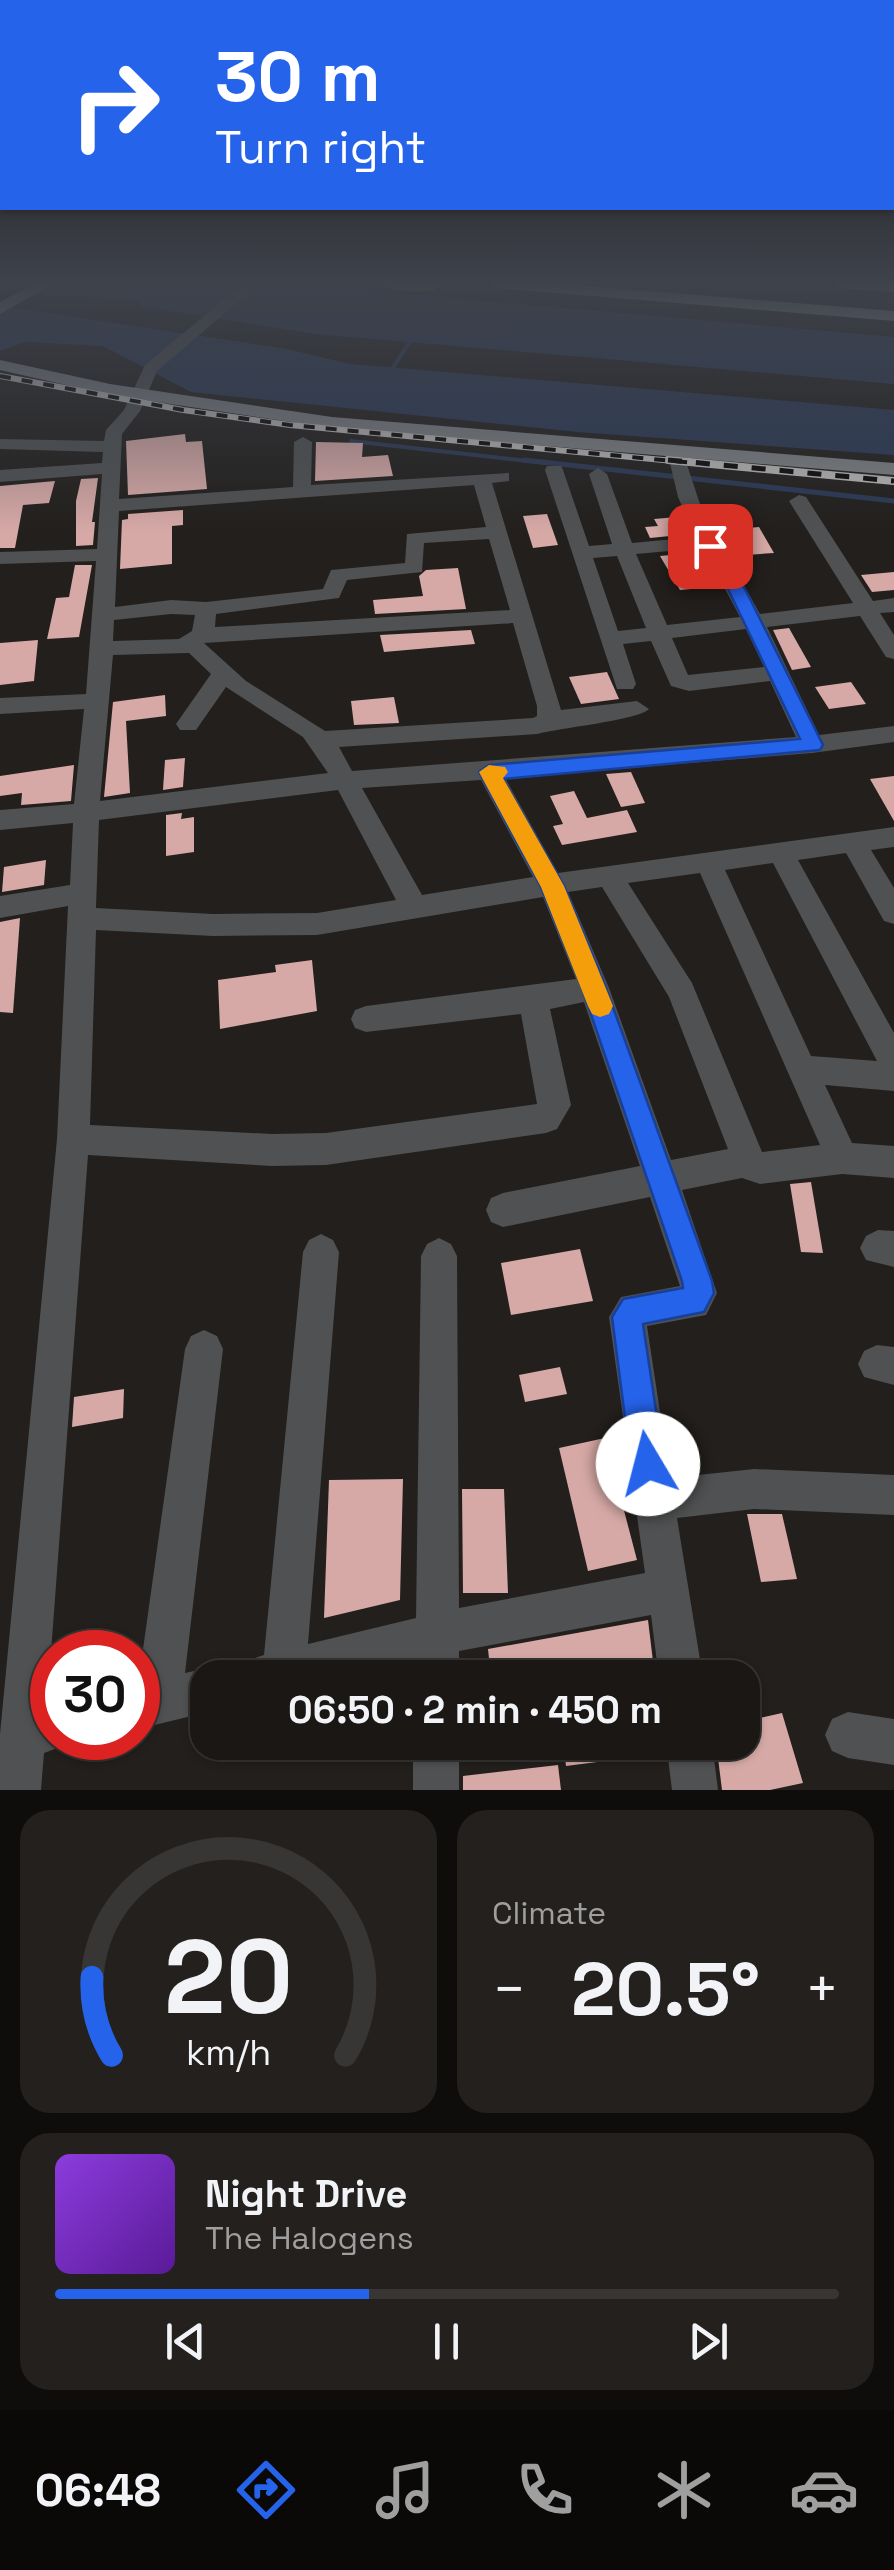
<!DOCTYPE html>
<html lang="en">
<head>
<meta charset="utf-8">
<style>
  :root { --surface:#1a1715; --page:#23201e; --text:#f1f3f6; --muted:#9f9fa0; --line:#383634; --accent:#2563eb }
  body { margin:0; font-family:"Space Grotesk",sans-serif; background:var(--page); color:var(--text); height:100vh; display:flex; flex-direction:column; font-size:38px; white-space:nowrap }
  * { box-sizing:border-box; margin:0 }
  p { font-size:32px; color:var(--muted) }
  .icon { flex:none; width:55px; height:55px; fill:none; stroke:currentColor; stroke-width:2; stroke-linecap:round; stroke-linejoin:round }
  .map { position:relative; height:1790px; overflow:hidden }
  .sheet { display:flex; flex-direction:column; gap:20px; padding:20px; background:#0e0d0c; flex:1 }
  .sheet>* { flex:none }
  .banner { position:absolute; left:0px; top:0px; width:895px; height:210px; box-shadow:0 2px 8px #0004,0 0 0 2px var(--line); background:#2563eb; color:#fff; overflow:hidden }
  .speed { position:absolute; left:30px; top:1630px; display:flex; gap:20px; font-size:50px; font-weight:700; text-align:center }
  .speed>* { display:grid; place-content:center; width:130px; height:130px; border-radius:50%; background:var(--surface); box-shadow:0 2px 8px #0004,0 0 0 2px var(--line); line-height:1 }
  .speed .limit { border:15px solid #d22; background:#fff; color:#111 }
  .pin { position:absolute; display:grid; place-items:center; width:85px; height:85px; color:#fff; margin:-42px; border-radius:20px; box-shadow:0 5px 15px #0006 }
  .me { position:absolute; width:110px; margin:-55px; rotate:352deg; stroke-linejoin:round; filter:drop-shadow(0 0 8px #0008) }
  .turn { display:flex; align-items:center; gap:35px; height:210px; padding:0 50px; font-size:45px }
  .turn .icon { width:130px; height:130px; stroke-width:2.5 }
  .turn b { display:block; font-size:70px; line-height:85px }
  .big { font-size:75px; font-weight:700; line-height:1.1 }
  .sheet .widget { flex:1; display:flex; flex-direction:column; justify-content:center; gap:15px; min-width:0; padding:0 35px; border-radius:30px; background:var(--page) }
  .sheet .dial { align-items:center; gap:0 }
  .dial svg { height:260px; overflow:visible; fill:none; stroke:var(--line); stroke-width:7; stroke-linecap:round; text-anchor:middle }
  .dial text { fill:var(--text); stroke:none }
  .song { display:flex; align-items:center; gap:30px }
  .cover { width:120px; height:120px; border-radius:15px; background:linear-gradient(135deg,hsl(270 70% 55%),hsl(270 70% 35%)) }
  .played { height:10px; border-radius:5px; background:linear-gradient(90deg,var(--accent) 40%,var(--line) 40%) }
  .keys { display:flex; justify-content:space-around; direction:ltr }
  .heat { display:flex; justify-content:space-between; align-items:center; font-size:55px; direction:ltr }
  .sheet .tiles { flex:1; display:grid; gap:20px; grid-template-columns:1fr 1fr }
  .widget:last-child { grid-column:span 2 }
  .trip { position:absolute; left:190px; top:1660px; width:570px; height:100px; border-radius:30px; background:var(--surface); box-shadow:0 2px 8px #0004,0 0 0 2px var(--line); font-weight:700; line-height:100px; text-align:center }
  .tabs { display:flex; height:160px; justify-content:space-around; align-items:center; background:#0a0908; color:var(--muted) }
  .tabs .icon { width:70px; height:70px }
  .tabs .current { color:var(--accent) }
  .tabs b { font-size:45px; color:var(--text) }
  .map>svg:first-child { display:block }
  .water { fill:#2b3955 }
  .lines { fill:none; stroke-linecap:round; stroke-linejoin:round }
  .stream-far1 { stroke:#2b3955; stroke-width:4 }
  .stream { stroke:#2b3955; stroke-width:5 }
  .building { fill:#d6a9a6 }
  .minor { fill:#4f5152; fill-rule:evenodd }
  .major { fill:#7e8184; fill-rule:evenodd }
  .highway { fill:#909498; fill-rule:evenodd }
  .rail-far1-casing { stroke:#bdbab9; stroke-width:6 }
  .rail-casing { stroke:#bdbab9; stroke-width:8 }
  .rail-far1 { stroke:#0b0908; stroke-width:4; stroke-dasharray:11; stroke-linecap:butt }
  .rail { stroke:#0b0908; stroke-width:5; stroke-dasharray:14; stroke-linecap:butt }
  .route { fill:#2563eb; stroke:#184099; stroke-width:2.5 }
  .slow { fill:#f59e0b }
</style>
</head>
<body>
<div class="map">
<svg width="894" height="1790" viewBox="0 0 894 1790">
  <rect width="100%" height="100%" fill="#221f1c"/>
  <g class="water">
    <path d="M277,283L894,337V384L316,334L139,306L140,301L53,296L0,284Z"/>
    <path d="M0,306L287,349L350,364L894,410V455L577,432L191,392L103,346L25,342L0,351Z"/>
  </g>
  <g class="lines">
    <g class="stream-far1">
      <path d="M390,372L413,337"/>
      <path d="M351,441L546,463"/>
    </g>
    <path class="stream" d="M524,460L894,501"/>
  </g>
  <g class="building">
    <path d="M185,434L186,442L202,441L207,489L128,495L126,441Z"/>
    <path d="M316,442L363,443L362,457L388,455L393,476L315,481Z"/>
    <path d="M98,478L92,522H95L93,545L76,546V501L81,479Z"/>
    <path d="M55,481L49,503L23,505L15,548H0V486Z"/>
    <path d="M183,510V525L172,526V564L120,569L122,520L128,519V514Z"/>
    <path d="M547,514L558,545L533,548L523,516Z"/>
    <path d="M677,517L684,520L690,534L650,538L645,527L658,526L654,519Z"/>
    <path d="M759,527L774,553L732,556L717,531Z"/>
    <path d="M701,552L705,559H697L713,587L680,590L660,556Z"/>
    <path d="M75,565H92L79,637L47,639L56,598L69,597Z"/>
    <path d="M458,568L466,609L375,614L373,600L423,596L419,576L426,570Z"/>
    <path d="M894,572V590L872,592L861,575Z"/>
    <path d="M789,628L811,667L792,670L773,630Z"/>
    <path d="M471,630L475,644L384,652L380,635Z"/>
    <path d="M38,640L34,681L0,685V643Z"/>
    <path d="M607,672L619,699L581,704L569,677Z"/>
    <path d="M851,682L866,704L829,709L815,687Z"/>
    <path d="M165,695L166,716L126,721L130,793L104,797L113,702Z"/>
    <path d="M394,697L399,723L354,725L351,701Z"/>
    <path d="M185,758L183,787L163,790L165,760Z"/>
    <path d="M74,765L71,801L21,805L22,793L0,796V776Z"/>
    <path d="M631,772L645,803L621,807L606,774Z"/>
    <path d="M894,776V821L870,779Z"/>
    <path d="M574,791L587,818L627,810L637,832L562,845L553,826L563,824L550,796Z"/>
    <path d="M182,813L181,819L194,817V852L166,856V815Z"/>
    <path d="M46,860L44,885L2,892L4,867Z"/>
    <path d="M20,918L13,1013L0,1012V922Z"/>
    <path d="M312,960L317,1011L220,1029L218,980L276,972L275,965Z"/>
    <path d="M811,1182L823,1253L801,1252L790,1184Z"/>
    <path d="M580,1249L593,1301L511,1315L501,1263Z"/>
    <path d="M560,1367L567,1394L525,1402L519,1375Z"/>
    <path d="M124,1389L123,1418L72,1427L74,1397Z"/>
    <path d="M605,1438L637,1560L588,1571L559,1448Z"/>
    <path d="M403,1479L400,1600L324,1618L329,1480Z"/>
    <path d="M462,1489H504L508,1593H463Z"/>
    <path d="M747,1514H782L797,1579L761,1582Z"/>
    <path d="M648,1620L655,1678H491L488,1649Z"/>
    <path d="M782,1713L803,1783L770,1790H722L716,1742H742V1722Z"/>
    <path d="M563,1742H659L660,1754L566,1766Z"/>
    <path d="M558,1765L561,1790H463V1776Z"/>
  </g>
  <g class="lines">
    <g class="minor">
      <path d="M244,283H260L157,371L140,411L122,434L119,499L293,487L294,442L303,437L312,442L311,485L509,473V481L492,483L561,710L637,701L649,709C639,720 559,728 537,734L339,747L352,771L796,737L770,681L689,691L671,686L651,641L623,644L636,684L633,689H617L545,470L547,466H561L563,470L589,546L612,544L589,474L598,468L607,474L632,543L696,537L678,497L670,463L673,459H685L703,513L760,614L853,603L789,501L799,495L806,497L873,601L894,598V612L880,613L894,635V659L886,657L860,616L767,627L819,735L894,726V742L812,753L505,778L558,873L894,827V847L871,850L894,888V924L884,921L846,853L798,860L894,1033V1091L825,1085L852,1143L894,1146V1178L842,1174L760,1184L742,1178L682,1190L717,1293L706,1315L647,1326L670,1478L754,1469L894,1475V1515L754,1509L677,1518L703,1678H659L651,1615L459,1651V1678H415V1661L349,1678H236L242,1662L264,1655L303,1252L309,1240L321,1234L333,1240L339,1252L308,1644L416,1618L421,1256L427,1244L439,1238L451,1244L457,1256L459,1608L645,1573L609,1317L621,1297L680,1286L650,1197L503,1227L491,1222L486,1210L491,1198L503,1193L640,1166L584,1002L550,1009L571,1105L557,1129L546,1133L326,1165L272,1166L88,1155L47,1706H52V1738H71L68,1744L44,1753L41,1790H0V1734L57,1139L68,906L0,918V896L70,885L73,823L0,830V810L74,804L84,709L0,714V698L86,694L96,561L0,564V552L97,549L102,474L0,482V470L102,463L103,452L0,449V439L104,441L106,430L124,410L145,365ZM474,485L486,527L407,534L405,563L331,570L323,589L206,602L171,600L115,607L119,511ZM489,539L510,610L215,627L216,614L339,598L347,580L422,572L424,543ZM703,548L740,617L667,625L636,554ZM617,556L646,628L618,631L593,558ZM171,614L195,615L192,631L179,639L113,641L114,620ZM513,623L537,706V716L533,718L325,731L246,681L204,643ZM746,629L764,667L688,675L672,638ZM189,653L211,674L176,724L180,730H196L226,687L303,737L328,773L100,801L113,655ZM481,780L533,877L422,895L362,788ZM338,790L396,900L317,913L213,914L96,908L99,820ZM773,863L877,1061L811,1056L725,870ZM700,873L820,1145L762,1152L692,983L628,883ZM602,887L669,997L728,1149L671,1160L609,988L568,892ZM543,897L576,979L366,1006L355,1010L351,1019L355,1028L366,1032L521,1014L537,1104L326,1133L272,1134L90,1125L96,930L213,936L317,935Z"/>
      <path d="M878,1230L894,1231V1267L866,1260L860,1248L866,1236Z"/>
      <path d="M204,1330L217,1336L223,1349L185,1673L208,1668L225,1678H208V1712L138,1729V1685L185,1349L191,1336Z"/>
      <path d="M877,1345L894,1347V1385L864,1377L858,1364L864,1351Z"/>
      <path d="M848,1712L894,1719V1765L848,1758L832,1751L825,1735L832,1719Z"/>
      <rect x="413" y="1742" width="46" height="48"/>
      <path d="M666,1742H712L718,1790H672Z"/>
    </g>
    <g class="major">
      <path d="M36,283H55L0,314V302Z"/>
      <path d="M0,360L110,384L332,417L894,463V475L332,428L110,395L0,370Z"/>
    </g>
    <g class="highway">
      <path d="M378,283H434L440,287C426,295 392,291 378,283Z"/>
      <path d="M488,283H551L894,311V321L496,288Z"/>
      <path d="M831,283H894V292L839,288Z"/>
    </g>
    <g class="rail-far1-casing">
      <path id="rail-far1" d="M0,376L183,410L290,425L695,463"/>
    </g>
    <g class="rail-casing">
      <path id="rail" d="M668,460L894,481"/>
    </g>
    <use href="#rail-far1" class="rail-far1"/>
    <use href="#rail" class="rail"/>
  </g>
  <linearGradient id="sky" x2="0" y2="1"><stop stop-color="#13110f"/><stop offset="0.53" stop-color="#3e424b"/><stop offset="1" stop-color="#3e424b" stop-opacity="0"/></linearGradient>
  <rect width="894" height="533" fill="url(#sky)"/>
  <path class="route" d="M710,541L716,542L745,589L823,745L820,750L503,779L564,886L606,988L712,1281L714,1293L704,1312L643,1324L664,1464L659,1476L648,1481L636,1476L631,1464L612,1317L623,1299L683,1288L682,1281L582,988L541,887L479,772L489,765L800,739L728,589L702,546Z"/>
  <path class="slow" d="M489,765L505,767L508,772L503,778L564,886L613,1006L609,1014L600,1017L592,1014L588,1006L541,887L479,772Z"/>
</svg>
<div class="speed"><div class="limit">30</div></div>
<div class="pin" style="left:710px;top:546px;background:#d93025"><svg class="icon" aria-label="arrive" viewBox="0 0 24 24"><path d="M6 21V4h12l-3 4 3 4H6"/></svg></div>
<svg class="me" style="left:648px;top:1464px" viewBox="-20 -20 40 40"><circle r="19" fill="#fff"/><path d="M0-13L10 11 0 6-10 11z" fill="#2563eb"/></svg>
<div class="trip">06:50 · 2 min · 450 m</div>
<div class="banner">
<div class="turn"><svg class="icon" aria-label="right" viewBox="0 0 24 24"><path d="M7 20v-9h11M14 6l5 5-5 5"/></svg><div><b>30 m</b>Turn right</div></div>
</div>
</div>
<section class="sheet">
<div class="tiles">
<div class="widget dial"><svg viewBox="0 0 100 80">
<path d="M14 69A42 42 0 1 1 86 69"/>
<path d="M14 69A42 42 0 0 1 8 45" stroke="#2563eb"/>
<text x="50" y="56" font-size="32" font-weight="700">20</text>
<text x="50" y="72" font-size="11">km/h</text>
</svg></div>
<div class="widget"><p>Climate</p>
<div class="heat"><a>−</a><b class="big">20.5°</b><a>+</a></div>
</div>
<div class="widget">
<div class="song"><i class="cover"></i><div><b>Night Drive</b><p>The Halogens</p></div></div>
<div class="played"></div>
<div class="keys"><svg class="icon" aria-label="previous" viewBox="0 0 24 24"><path d="M18 5L8 12l10 7zM5 5v14"/></svg><svg class="icon" aria-label="pause" viewBox="0 0 24 24"><path d="M8 5v14M16 5v14"/></svg><svg class="icon" aria-label="next" viewBox="0 0 24 24"><path d="M6 5l10 7-10 7zM19 5v14"/></svg></div>
</div>
</div>
</section>
<nav class="tabs">
<b>06:48</b>
<svg class="icon current" aria-label="directions" viewBox="0 0 24 24"><path d="M12 3l9 9-9 9-9-9zM9 14v-3h6M13 9l2 2-2 2"/></svg>
<svg class="icon" aria-label="music" viewBox="0 0 24 24"><path d="M9 18V5l10-2v13"/><circle cx="6" cy="18" r="3"/><circle cx="16" cy="16" r="3"/></svg>
<svg class="icon" aria-label="phone" viewBox="0 0 24 24"><path d="M5 4h4l2 5-3 2q2 4 5 5l2-3 5 2v4C11 20 4 13 5 4z"/></svg>
<svg class="icon" aria-label="climate" viewBox="0 0 24 24"><path d="M12 3v18M4 7l16 10M4 17L20 7"/></svg>
<svg class="icon" aria-label="car" viewBox="0 0 24 24"><path d="M5 17H2v-5l4-1 3-4h7l3 4 3 1v5h-3M9 17h6M6 11h13"/><circle cx="7" cy="17" r="2"/><circle cx="17" cy="17" r="2"/></svg>
</nav>
</body>
</html>
